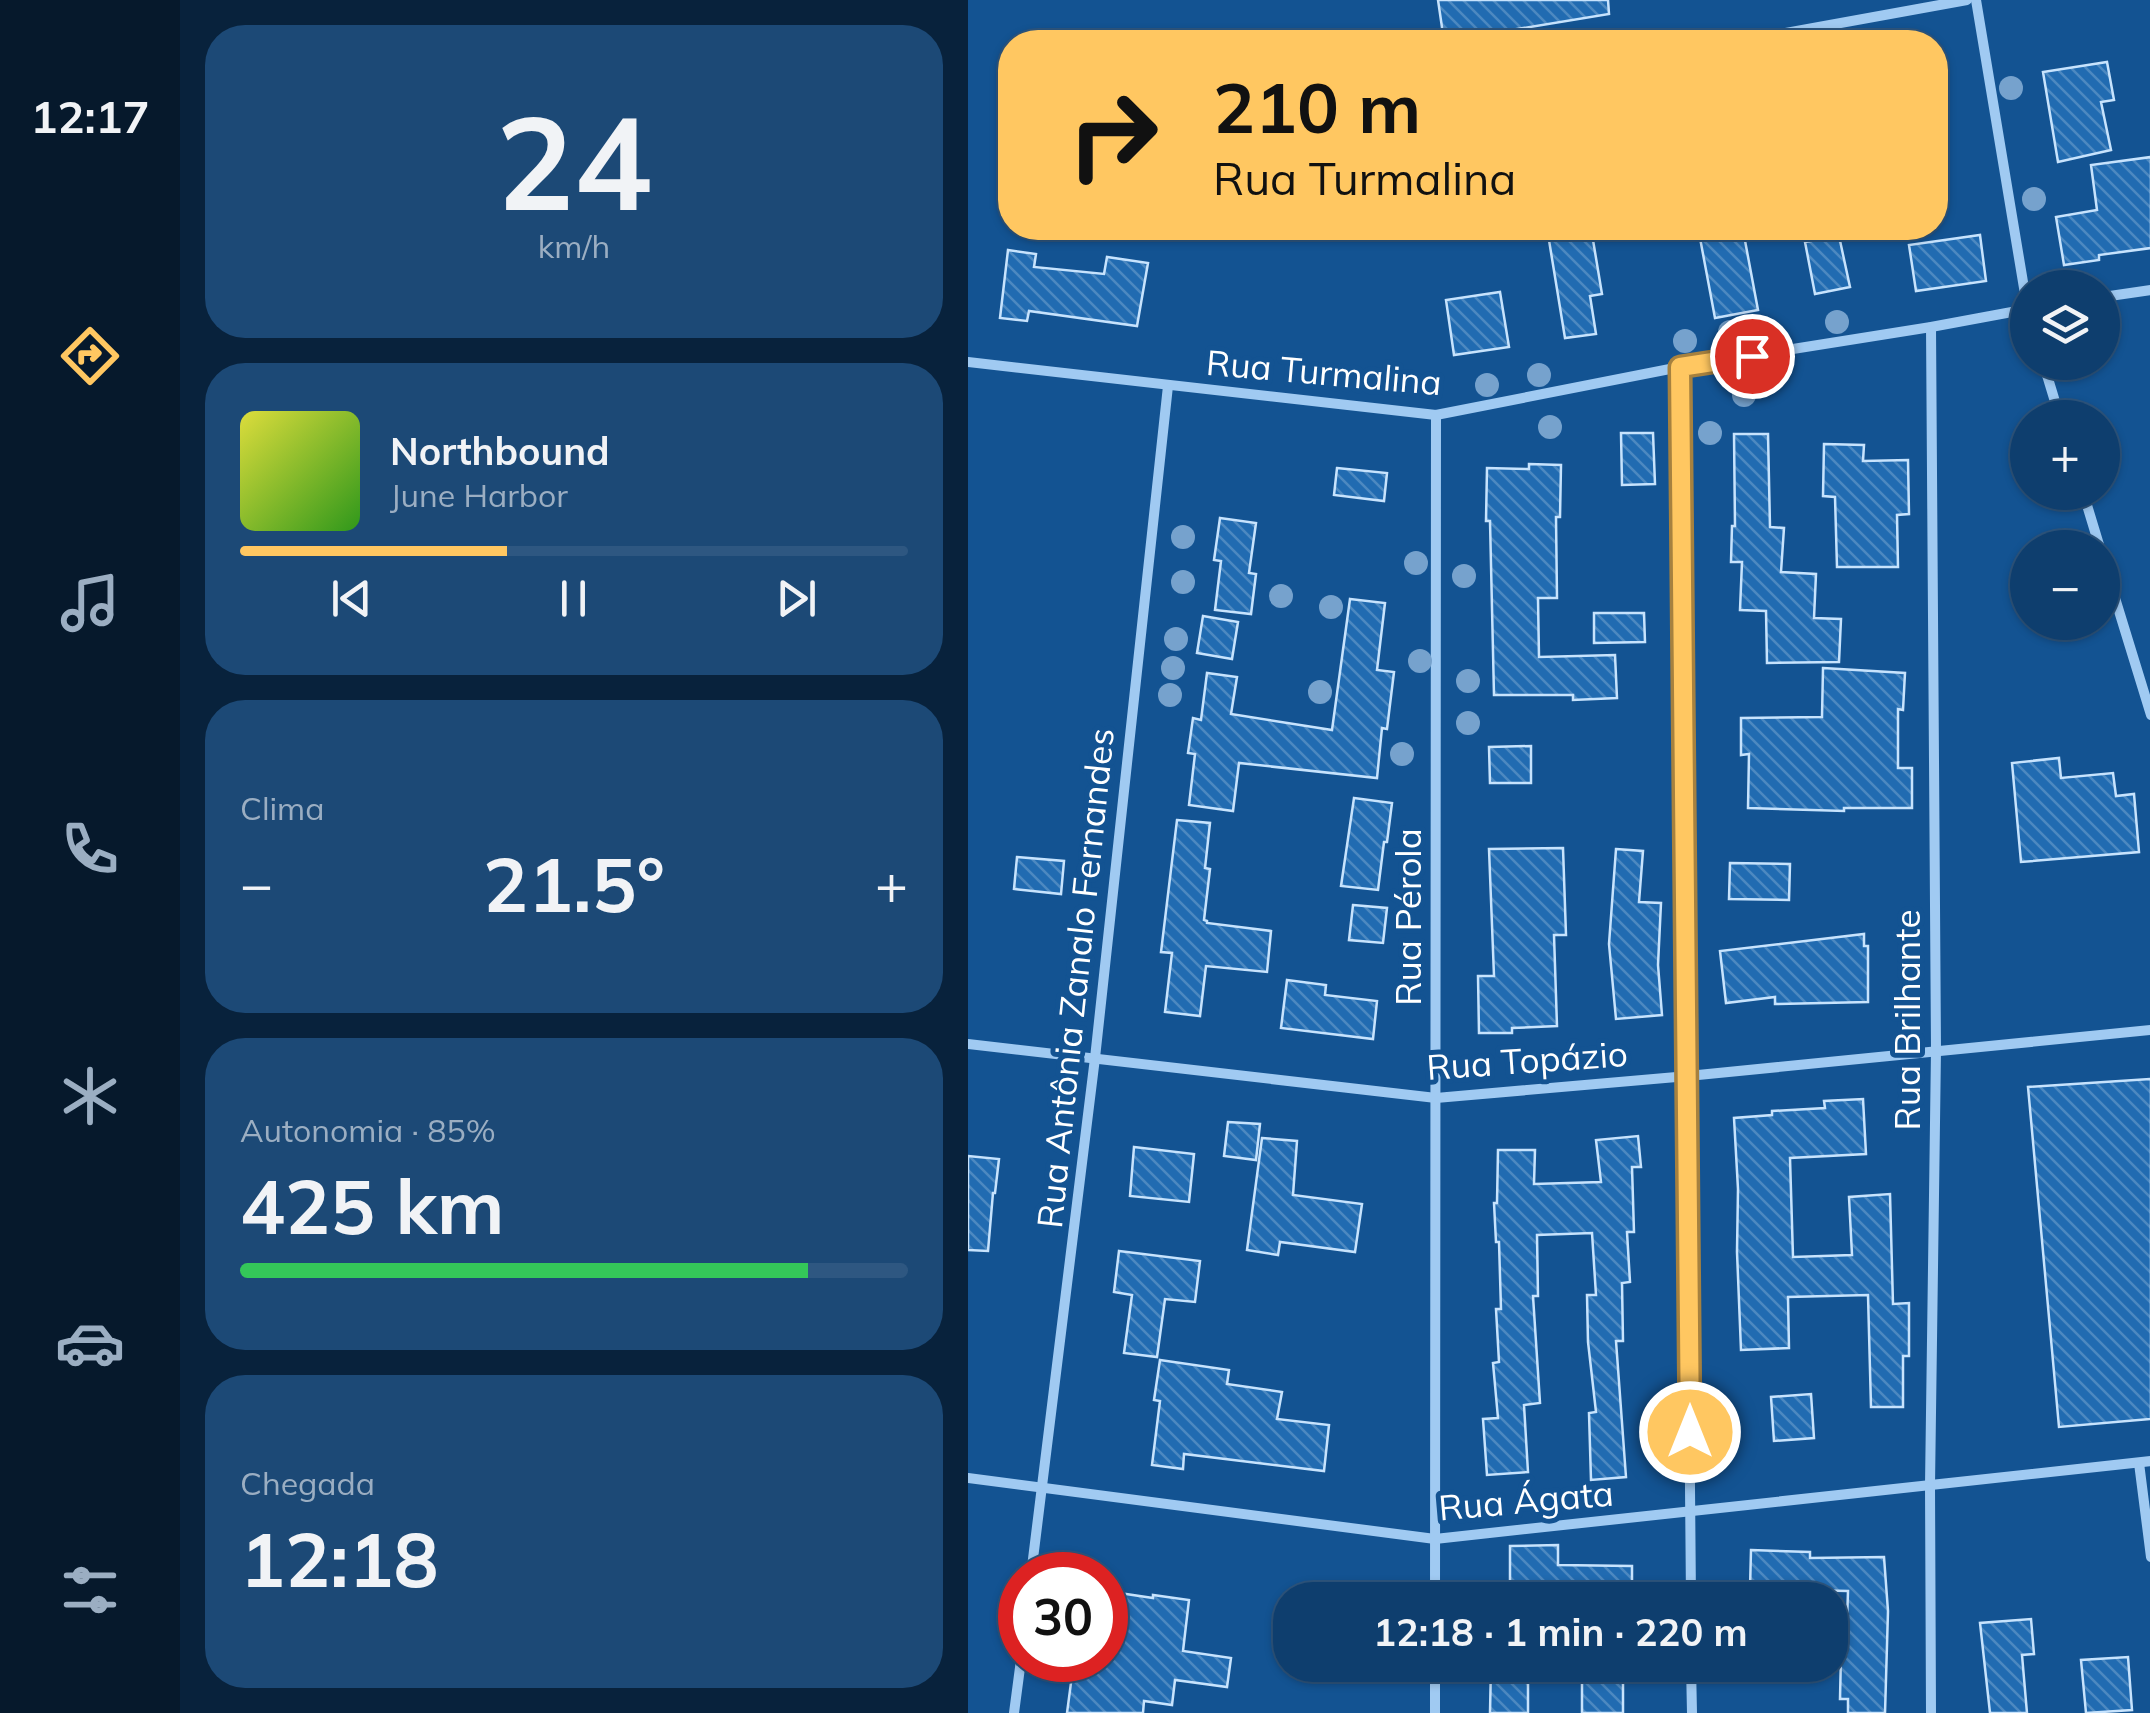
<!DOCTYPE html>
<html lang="pt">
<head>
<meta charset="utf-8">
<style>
  :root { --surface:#0e3e6e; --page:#1c4976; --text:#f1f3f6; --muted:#9baec2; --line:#2e5781; --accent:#ffc761 }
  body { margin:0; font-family:Mulish,sans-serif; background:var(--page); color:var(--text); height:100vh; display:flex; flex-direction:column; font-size:38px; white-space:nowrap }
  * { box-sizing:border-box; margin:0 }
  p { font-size:32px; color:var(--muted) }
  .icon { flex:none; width:55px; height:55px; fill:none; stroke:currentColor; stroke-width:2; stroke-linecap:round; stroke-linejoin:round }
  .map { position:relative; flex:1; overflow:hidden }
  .drawer { display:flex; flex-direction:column; gap:25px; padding:25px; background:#08223c; width:788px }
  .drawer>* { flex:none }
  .guide { position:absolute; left:30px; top:30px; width:950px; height:210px; border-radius:40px; box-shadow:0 2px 8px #0004,0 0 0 2px var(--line); background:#ffc761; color:#111; overflow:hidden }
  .fabs { position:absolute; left:1042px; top:270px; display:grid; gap:20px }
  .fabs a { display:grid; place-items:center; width:110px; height:110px; border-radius:50%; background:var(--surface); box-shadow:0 2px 8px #0004,0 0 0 2px var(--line); font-size:50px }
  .speed { position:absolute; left:30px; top:1552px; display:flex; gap:20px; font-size:50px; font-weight:700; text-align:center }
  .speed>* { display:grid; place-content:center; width:130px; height:130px; border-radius:50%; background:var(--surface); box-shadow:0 2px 8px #0004,0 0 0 2px var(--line); line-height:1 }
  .speed .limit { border:15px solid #d22; background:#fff; color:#111 }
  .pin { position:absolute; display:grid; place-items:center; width:85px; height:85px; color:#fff; margin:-42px; border:5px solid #fff; border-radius:50%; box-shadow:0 2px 10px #0007 }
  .me { position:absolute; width:110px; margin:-55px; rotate:0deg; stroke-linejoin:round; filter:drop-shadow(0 0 8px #0008) }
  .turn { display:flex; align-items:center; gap:35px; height:210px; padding:0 50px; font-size:45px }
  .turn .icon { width:130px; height:130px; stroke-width:2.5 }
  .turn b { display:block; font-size:70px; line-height:85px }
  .big { font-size:75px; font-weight:700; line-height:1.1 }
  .drawer .tile { flex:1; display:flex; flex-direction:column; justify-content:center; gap:15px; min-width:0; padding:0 35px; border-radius:40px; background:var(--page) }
  .drawer .dial { align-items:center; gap:0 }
  .dial b { font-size:130px; line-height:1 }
  .song { display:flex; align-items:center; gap:30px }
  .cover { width:120px; height:120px; border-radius:15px; background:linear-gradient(135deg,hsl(60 70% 55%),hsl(110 70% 35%)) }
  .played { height:10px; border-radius:5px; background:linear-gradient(90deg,var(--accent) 40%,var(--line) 40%) }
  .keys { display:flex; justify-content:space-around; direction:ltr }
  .heat { display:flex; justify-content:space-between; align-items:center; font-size:55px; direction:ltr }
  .charge { height:15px; border-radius:8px; background:linear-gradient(90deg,#34c759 85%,var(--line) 0) }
  .trip { position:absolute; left:305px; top:1582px; width:575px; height:100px; border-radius:40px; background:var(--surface); box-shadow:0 2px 8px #0004,0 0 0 2px var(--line); font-weight:700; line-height:100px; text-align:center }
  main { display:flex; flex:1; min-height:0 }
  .tab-bar { display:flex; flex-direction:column; width:180px; justify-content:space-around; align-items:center; background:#06192c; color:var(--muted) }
  .tab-bar .icon { width:70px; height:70px }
  .tab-bar .current { color:var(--accent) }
  .tab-bar b { font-size:45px; color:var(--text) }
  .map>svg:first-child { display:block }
  .building { fill:url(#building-back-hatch); stroke:#c7e3fd; stroke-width:2.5 }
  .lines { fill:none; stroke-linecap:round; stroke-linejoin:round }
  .minor { stroke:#a0caf2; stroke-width:10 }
  .tree { fill:#76a2cd }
  .route-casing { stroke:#a6813f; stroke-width:25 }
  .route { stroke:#ffc761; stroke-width:18 }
  .labels { text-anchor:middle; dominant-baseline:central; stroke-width:10; stroke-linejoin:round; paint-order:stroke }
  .street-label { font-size:35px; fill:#fff; stroke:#135392 }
</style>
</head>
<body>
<main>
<nav class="tab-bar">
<b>12:17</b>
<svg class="icon current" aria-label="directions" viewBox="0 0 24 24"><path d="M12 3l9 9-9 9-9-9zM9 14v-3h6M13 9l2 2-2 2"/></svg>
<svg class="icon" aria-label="music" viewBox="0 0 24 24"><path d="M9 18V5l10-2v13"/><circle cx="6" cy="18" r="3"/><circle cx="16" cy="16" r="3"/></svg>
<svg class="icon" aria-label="phone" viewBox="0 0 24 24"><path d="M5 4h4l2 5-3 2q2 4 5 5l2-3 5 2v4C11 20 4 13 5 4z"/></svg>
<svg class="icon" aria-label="climate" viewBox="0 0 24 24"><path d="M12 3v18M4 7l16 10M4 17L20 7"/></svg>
<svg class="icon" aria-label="car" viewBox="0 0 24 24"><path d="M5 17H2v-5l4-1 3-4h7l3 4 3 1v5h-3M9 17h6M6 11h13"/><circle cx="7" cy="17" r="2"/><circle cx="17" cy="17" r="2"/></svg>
<svg class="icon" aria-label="filters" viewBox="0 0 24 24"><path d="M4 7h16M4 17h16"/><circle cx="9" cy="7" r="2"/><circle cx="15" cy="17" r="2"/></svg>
</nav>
<section class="drawer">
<div class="tile dial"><b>24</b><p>km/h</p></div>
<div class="tile">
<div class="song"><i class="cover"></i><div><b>Northbound</b><p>June Harbor</p></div></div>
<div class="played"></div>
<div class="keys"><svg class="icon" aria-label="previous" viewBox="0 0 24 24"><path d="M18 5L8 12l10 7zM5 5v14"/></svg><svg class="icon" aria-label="pause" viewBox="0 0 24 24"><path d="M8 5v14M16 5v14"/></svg><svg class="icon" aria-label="next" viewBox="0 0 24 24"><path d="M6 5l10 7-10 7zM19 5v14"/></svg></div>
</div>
<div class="tile"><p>Clima</p>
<div class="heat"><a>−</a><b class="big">21.5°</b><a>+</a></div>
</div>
<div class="tile"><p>Autonomia · 85%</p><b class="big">425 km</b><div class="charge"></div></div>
<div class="tile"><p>Chegada</p><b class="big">12:18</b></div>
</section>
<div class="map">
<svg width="1183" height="1713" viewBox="0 0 1183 1713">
  <defs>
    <pattern id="building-back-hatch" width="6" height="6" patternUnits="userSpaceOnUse" patternTransform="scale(2.5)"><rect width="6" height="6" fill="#216bb1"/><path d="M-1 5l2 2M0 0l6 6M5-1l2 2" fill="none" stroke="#4d89c1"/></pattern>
  </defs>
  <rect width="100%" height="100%" fill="#135392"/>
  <g class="building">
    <path d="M470,0H640L641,14L476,41Z"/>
    <path d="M1139,62L1146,100L1133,102L1143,150L1090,162L1075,72Z"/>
    <path d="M1183,157V248L1131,255V260L1096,265L1088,217L1129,210L1123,165Z"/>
    <path d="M579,228H623L634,294L622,296L628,334L597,338Z"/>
    <path d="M775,230L790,310L747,318L732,238Z"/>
    <path d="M1012,235L1018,281L948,291L941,245Z"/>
    <path d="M871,236L882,287L847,294L837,242Z"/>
    <path d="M40,250L68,254L66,267L136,274L139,257L180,263L169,326L61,311L59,321L32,318Z"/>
    <path d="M532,292L541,347L486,355L478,300Z"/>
    <path d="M653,433H685L687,484L654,485Z"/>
    <path d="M766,434H800L802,527L816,528L813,572L848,574L846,618L873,619L871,662L799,663L798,611L772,610L774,562H763L764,526H767Z"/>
    <path d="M856,444L896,445L895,461L940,460L941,514L929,515L930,567H869L867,497L855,496Z"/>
    <path d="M561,464L593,465L592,517H588L589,598H570L571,657L647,655L649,698L605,700V695H526L522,521H518L519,468L561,469Z"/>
    <path d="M369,468L419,473L416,501L366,495Z"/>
    <path d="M252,518L288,523L281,573L288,574L283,614L247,610L253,561L246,560Z"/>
    <path d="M382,599L417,603L409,670L426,672L419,729L414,728L409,778L271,763L265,811L221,805L227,754L220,753L225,718L233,720L239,673L269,677L263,714L364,730Z"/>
    <path d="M626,613H676L677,642L626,643Z"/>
    <path d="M235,616L270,622L264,659L229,653Z"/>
    <path d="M855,668L937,673L935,710L930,709V768H944V808H876V811L780,808L781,754L773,755V718L854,717Z"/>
    <path d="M563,746V783H522L521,747Z"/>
    <path d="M1091,758L1093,778L1145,773L1148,796L1166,794L1171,852L1053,862L1044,763Z"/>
    <path d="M386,798L424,803L419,842H416L410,890L373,886Z"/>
    <path d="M209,820L242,823L237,868L242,869L236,920L239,921V923L303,931L299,972L238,966L232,1016L197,1012L204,953L193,952Z"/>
    <path d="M595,848L598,935H586L589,1026L544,1028V1033H511L510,976H526L521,849Z"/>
    <path d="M648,849L675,851L671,902L693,903L690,965L694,1015L648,1019L641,944Z"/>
    <path d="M49,857L96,861L93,894L46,889Z"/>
    <path d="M762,863L822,864L821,900L761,899Z"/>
    <path d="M385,905L419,908L415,943L381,940Z"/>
    <path d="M896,934V946H900V1002L807,1004V997L758,1003L752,951Z"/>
    <path d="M319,980L358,985L357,995L409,1001L405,1039L313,1028Z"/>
    <path d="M1183,1079V1419L1091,1427L1060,1087Z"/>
    <path d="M895,1099L898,1154L822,1158L825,1257L884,1255L881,1197L922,1194L925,1304L941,1303V1356H935V1407H903L900,1295L820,1297L821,1348L773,1350L769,1252L770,1189L766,1118L804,1115V1111L857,1108L856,1101Z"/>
    <path d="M260,1122L292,1124L288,1160L256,1156Z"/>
    <path d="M670,1136L673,1167H664L666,1232H659L662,1282L654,1283L655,1341H648L658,1477L623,1480L621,1413L628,1412L620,1342L619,1295H628L624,1233L569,1235L570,1296H565L572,1403L556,1405L560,1472L519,1475L515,1419L530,1418L525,1363L531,1362L528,1309H533L531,1242H528L526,1203H529L530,1150H567L566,1184L633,1182L628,1140Z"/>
    <path d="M294,1138L329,1141L325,1195L394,1204L387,1252L312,1242L310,1255L279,1250Z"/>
    <path d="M166,1147L226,1154L221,1202L162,1196Z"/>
    <path d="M0,1156L31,1159L27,1193H25L20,1251L0,1250Z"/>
    <path d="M151,1251L232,1261L227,1302L197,1299L189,1357L156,1353L164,1295L146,1292Z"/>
    <path d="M192,1360L261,1370L259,1384L314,1392L309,1419L361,1425L356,1471L216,1454L215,1469L184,1465L192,1401L186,1400Z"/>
    <path d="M843,1394L846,1438L806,1441L803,1397Z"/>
    <path d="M590,1545V1565L664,1566V1600H542V1546Z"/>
    <path d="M783,1550L842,1552V1558L916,1557L920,1611L917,1713H880V1699H872L873,1654H878L880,1591L782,1589Z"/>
    <path d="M138,1591L185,1598V1595L221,1600L215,1651L263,1658L259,1687L207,1680L204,1705L176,1701L175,1713H99L106,1660H138Z"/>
    <path d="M1063,1619L1066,1654L1054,1655L1059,1713H1022L1012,1623Z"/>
    <path d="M1160,1657L1164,1710L1118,1713L1113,1660Z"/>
    <path d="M523,1665H560V1713H522Z"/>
    <path d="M655,1678V1713H614V1679Z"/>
  </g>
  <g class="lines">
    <g class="minor">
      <path d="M1008,0L1060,312"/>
      <path d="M768,42L999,0"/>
      <path d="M1135,297L1183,290"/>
      <path d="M963,327L968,1050L962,1485L963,1713"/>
      <path d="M0,362L468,415L712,367L963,327L1060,309"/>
      <path d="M1075,362L1092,418"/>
      <path d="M712,367L723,1600"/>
      <path d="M1115,492L1132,548"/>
      <path d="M1135,559L1183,715"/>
      <path d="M0,1044L468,1098L720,1076L1183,1030"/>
      <path d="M1171,1463L1183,1557"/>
      <path d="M0,1478L467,1539L1183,1461"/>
      <path d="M63,1575L127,1058L200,386"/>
      <path d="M467,1600L468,415"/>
      <path d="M723,1665L724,1713"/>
      <path d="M46,1713L53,1660"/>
      <path d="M467,1713V1665"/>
    </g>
  </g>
  <g class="tree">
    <circle cx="1043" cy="88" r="12"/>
    <circle cx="1066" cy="199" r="12"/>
    <circle cx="869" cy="322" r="12"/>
    <circle cx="762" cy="332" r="12"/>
    <circle cx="717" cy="341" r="12"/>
    <circle cx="571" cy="375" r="12"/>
    <circle cx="519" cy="385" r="12"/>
    <circle cx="776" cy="395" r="12"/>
    <circle cx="582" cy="427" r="12"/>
    <circle cx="742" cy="433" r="12"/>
    <circle cx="215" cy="537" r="12"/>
    <circle cx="448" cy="563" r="12"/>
    <circle cx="496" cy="576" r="12"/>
    <circle cx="215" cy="582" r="12"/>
    <circle cx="313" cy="596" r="12"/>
    <circle cx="363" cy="607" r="12"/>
    <circle cx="208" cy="639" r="12"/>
    <circle cx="452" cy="661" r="12"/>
    <circle cx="205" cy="668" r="12"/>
    <circle cx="500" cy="681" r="12"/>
    <circle cx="352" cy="692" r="12"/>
    <circle cx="202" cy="695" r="12"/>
    <circle cx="500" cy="723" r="12"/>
    <circle cx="434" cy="754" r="12"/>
  </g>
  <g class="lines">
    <g class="route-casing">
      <path id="route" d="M722,1432L712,367L784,356"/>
    </g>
    <use href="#route" class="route"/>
  </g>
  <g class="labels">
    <g class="street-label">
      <text transform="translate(356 372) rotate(5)">Rua Turmalina</text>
      <text transform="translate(440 917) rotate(-90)">Rua Pérola</text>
      <text transform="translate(107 978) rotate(-84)">Rua Antônia Zanalo Fernandes</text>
      <text transform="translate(939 1020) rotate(-90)">Rua Brilhante</text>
      <text transform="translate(559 1060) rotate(-4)">Rua Topázio</text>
      <text transform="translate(558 1500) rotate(-5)">Rua Ágata</text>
    </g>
  </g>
</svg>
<div class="fabs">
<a><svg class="icon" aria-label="layers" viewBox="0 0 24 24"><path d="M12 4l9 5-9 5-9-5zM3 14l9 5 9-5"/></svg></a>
<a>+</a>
<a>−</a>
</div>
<div class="speed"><div class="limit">30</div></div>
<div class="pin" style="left:784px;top:356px;background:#d93025"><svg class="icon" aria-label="arrive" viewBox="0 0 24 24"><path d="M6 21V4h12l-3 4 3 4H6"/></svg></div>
<svg class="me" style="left:722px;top:1432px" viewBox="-20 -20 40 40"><circle r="17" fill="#ffc761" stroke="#fff" stroke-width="3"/><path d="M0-11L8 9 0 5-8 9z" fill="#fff"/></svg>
<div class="trip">12:18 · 1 min · 220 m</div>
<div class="guide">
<div class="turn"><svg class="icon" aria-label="right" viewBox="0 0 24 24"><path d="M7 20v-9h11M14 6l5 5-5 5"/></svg><div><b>210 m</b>Rua Turmalina</div></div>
</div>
</div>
</main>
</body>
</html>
